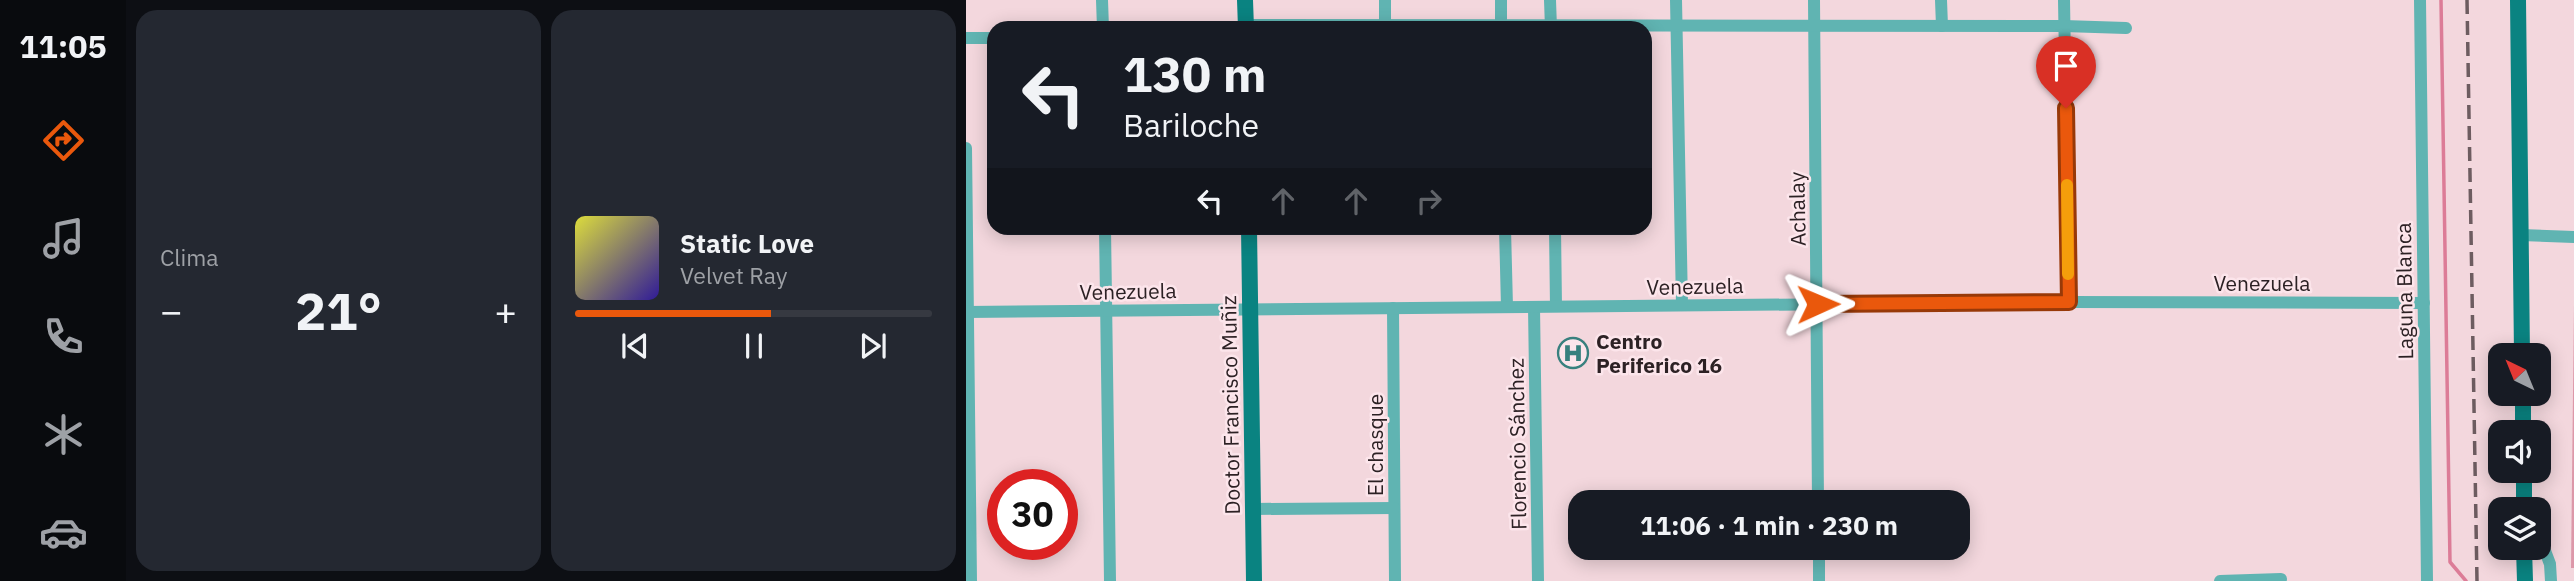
<!DOCTYPE html>
<html lang="es">
<head>
<meta charset="utf-8">
<style>
  :root { --surface:#171b24; --page:#242831; --text:#f1f3f6; --muted:#9ea1a6; --line:#363941; --accent:#ea580c }
  body { margin:0; font-family:"IBM Plex Sans",sans-serif; background:var(--page); color:var(--text); height:100vh; display:flex; flex-direction:column; font-size:26px; white-space:nowrap }
  * { box-sizing:border-box; margin:0 }
  p { font-size:23px; color:var(--muted) }
  .icon { flex:none; width:38px; height:38px; fill:none; stroke:currentColor; stroke-width:2; stroke-linecap:round; stroke-linejoin:round }
  .map { position:relative; flex:1; overflow:hidden }
  .details { display:flex; flex-direction:column; gap:10px; padding:10px; background:#0d0f14; width:840px }
  .details>* { flex:none }
  .hud { position:absolute; left:21px; top:21px; width:665px; height:214px; border-radius:21px; box-shadow:0 4px 18px #0003; background:#171b24; color:var(--text); overflow:hidden }
  .needle { width:46px; rotate:317deg }
  .buttons { position:absolute; left:1522px; top:343px; display:grid; gap:14px }
  .buttons a { display:grid; place-items:center; width:63px; height:63px; border-radius:14px; background:var(--surface); box-shadow:0 4px 18px #0003; font-size:35px }
  .speed { position:absolute; left:21px; top:469px; display:flex; gap:14px; font-size:35px; font-weight:700; text-align:center }
  .speed>* { display:grid; place-content:center; width:91px; height:91px; border-radius:50%; background:var(--surface); box-shadow:0 4px 18px #0003; line-height:1 }
  .speed .limit { border:10px solid #d22; background:#fff; color:#111 }
  .pin { position:absolute; display:grid; place-items:center; width:60px; height:60px; color:#fff; margin:-72px -30px; border-radius:50% 50% 50% 0; rotate:-45deg; box-shadow:0 0 7px #0007 }
  .pin .icon { rotate:45deg }
  .me { position:absolute; width:77px; margin:-38px; rotate:89deg; stroke-linejoin:round; filter:drop-shadow(0 0 5px #0008) }
  .turn { display:flex; align-items:center; gap:24px; height:147px; padding:0 21px; font-size:32px }
  .turn .icon { width:91px; height:91px; stroke-width:2.5 }
  .turn b { display:block; font-size:49px; line-height:60px }
  .lanes { display:flex; align-items:center; height:66px; padding:0 21px; background:#0003; justify-content:center; gap:35px; direction:ltr }
  .lanes .off { opacity:.35 }
  .big { font-size:52px; font-weight:800; line-height:1.1 }
  .details .tile { flex:1; display:flex; flex-direction:column; justify-content:center; gap:10px; min-width:0; padding:0 24px; border-radius:21px; background:var(--page) }
  .song { display:flex; align-items:center; gap:21px }
  .cover { width:84px; height:84px; border-radius:10px; background:linear-gradient(135deg,hsl(60 70% 55%),hsl(250 70% 35%)) }
  .played { height:7px; border-radius:4px; background:linear-gradient(90deg,var(--accent) 55%,var(--line) 55%) }
  .keys { display:flex; justify-content:space-around; direction:ltr }
  .heat { display:flex; justify-content:space-between; align-items:center; font-size:38px; direction:ltr }
  .details .tiles { flex:1; display:grid; gap:10px; grid-template-columns:repeat(2,1fr) }
  .trip { position:absolute; left:602px; top:490px; width:402px; height:70px; border-radius:21px; background:var(--surface); box-shadow:0 4px 18px #0003; font-weight:800; line-height:70px; text-align:center }
  main { display:flex; flex:1; min-height:0 }
  .tabs { display:flex; flex-direction:column; width:126px; justify-content:space-around; align-items:center; background:#090b0e; color:var(--muted) }
  .tabs .icon { width:49px; height:49px }
  .tabs .on { color:var(--accent) }
  .tabs b { font-size:32px; color:var(--text) }
  .map>svg:first-child { display:block }
  .built { fill:#eecad2 }
  .green { fill:#dc98a9 }
  .lines { fill:none; stroke-linecap:round; stroke-linejoin:round }
  .stream { stroke:#dc7c97; stroke-width:3.5 }
  .minor { stroke:#60b4b2; stroke-width:12 }
  .major { stroke:#0a8381; stroke-width:16 }
  .rail { stroke:#6d5c60; stroke-width:3.5; stroke-dasharray:14 7; stroke-linecap:butt }
  .route-casing { stroke:#983908; stroke-width:18 }
  .route { stroke:#ea580c; stroke-width:12 }
  .slow { stroke:#f59e0b; stroke-width:12 }
  .labels { text-anchor:middle; dominant-baseline:central; stroke-width:5; stroke-linejoin:round; paint-order:stroke }
  .street-label { font-size:21px; fill:#2c2124; stroke:#fce5eb }
  .poi-label { font-size:21px; font-weight:bold; fill:#2c2124; stroke:#fce5eb; text-anchor:start }
</style>
</head>
<body>
<main>
<nav class="tabs">
<b>11:05</b>
<svg class="icon on" aria-label="directions" viewBox="0 0 24 24"><path d="M12 3l9 9-9 9-9-9zM9 14v-3h6M13 9l2 2-2 2"/></svg>
<svg class="icon" aria-label="music" viewBox="0 0 24 24"><path d="M9 18V5l10-2v13"/><circle cx="6" cy="18" r="3"/><circle cx="16" cy="16" r="3"/></svg>
<svg class="icon" aria-label="phone" viewBox="0 0 24 24"><path d="M5 4h4l2 5-3 2q2 4 5 5l2-3 5 2v4C11 20 4 13 5 4z"/></svg>
<svg class="icon" aria-label="climate" viewBox="0 0 24 24"><path d="M12 3v18M4 7l16 10M4 17L20 7"/></svg>
<svg class="icon" aria-label="car" viewBox="0 0 24 24"><path d="M5 17H2v-5l4-1 3-4h7l3 4 3 1v5h-3M9 17h6M6 11h13"/><circle cx="7" cy="17" r="2"/><circle cx="17" cy="17" r="2"/></svg>
</nav>
<section class="details">
<div class="tiles">
<div class="tile"><p>Clima</p>
<div class="heat"><a>−</a><b class="big">21°</b><a>+</a></div>
</div>
<div class="tile">
<div class="song"><i class="cover"></i><div><b>Static Love</b><p>Velvet Ray</p></div></div>
<div class="played"></div>
<div class="keys"><svg class="icon" aria-label="previous" viewBox="0 0 24 24"><path d="M18 5L8 12l10 7zM5 5v14"/></svg><svg class="icon" aria-label="pause" viewBox="0 0 24 24"><path d="M8 5v14M16 5v14"/></svg><svg class="icon" aria-label="next" viewBox="0 0 24 24"><path d="M6 5l10 7-10 7zM19 5v14"/></svg></div>
</div>
</div>
</section>
<div class="map">
<svg width="1608" height="581" viewBox="0 0 1608 581">
  <rect width="100%" height="100%" fill="#f3d7dd"/>
  <path class="built" d="M619,340L621,364L596,366L594,341Z"/>
  <path class="green" d="M1608,304V568H1605Z"/>
  <g class="lines">
    <path class="stream" d="M1475,0L1484,562L1500,581"/>
    <g class="minor">
      <path d="M136,0L137,28"/>
      <path d="M419,0V28"/>
      <path d="M535,0V28"/>
      <path d="M584,0L585,28"/>
      <path d="M710,0L716,305"/>
      <path d="M848,0L852,502"/>
      <path d="M975,0L976,26"/>
      <path d="M1098,0L1103,302"/>
      <path d="M1454,0L1461,581"/>
      <path d="M280,25L1098,26L1160,28"/>
      <path d="M0,38H28"/>
      <path d="M0,148L5,581"/>
      <path d="M139,228L144,581"/>
      <path d="M539,228L541,307"/>
      <path d="M589,228L590,306"/>
      <path d="M1555,235L1608,237"/>
      <path d="M568,307L572,581"/>
      <path d="M427,308L429,581"/>
      <path d="M0,312L1103,302L1458,303"/>
      <path d="M287,509L428,508"/>
      <path d="M1573,535L1584,564L1585,581"/>
      <path d="M853,548V581"/>
      <path d="M1254,581L1315,579"/>
    </g>
    <g class="major">
      <path d="M279,0L280,28"/>
      <path d="M1552,0L1556,355"/>
      <path d="M283,228L288,581"/>
      <path d="M1557,394V432"/>
      <path d="M1558,471V509"/>
      <path d="M1558,548L1559,581"/>
    </g>
    <path class="rail" d="M1501,0L1511,581"/>
  </g>
  <g class="lines">
    <g class="route-casing">
      <path id="route" d="M852,304L1103,302L1100,108"/>
    </g>
    <use href="#route" class="route"/>
    <path class="slow" d="M1101,185L1102,274"/>
  </g>
  <defs>
    <g id="hospital-ring" transform="scale(1.575)"><circle r="9.5" fill="#fce5eb" stroke="#38807e" stroke-width="1.5"/><path d="M-5-5h3v3.5h4V-5h3V5h-3V1.5h-4V5h-3Z" fill="#38807e"/></g>
  </defs>
  <g fill-rule="evenodd">
    <use href="#hospital-ring" x="607" y="353"/>
  </g>
  <g class="labels">
    <g class="street-label">
      <text transform="translate(831 209) rotate(-91)">Achalay</text>
      <text x="1296" y="283">Venezuela</text>
      <text transform="translate(729 286) rotate(-1)">Venezuela</text>
      <text transform="translate(162 291) rotate(-1)">Venezuela</text>
      <text transform="translate(1438 291) rotate(-91)">Laguna Blanca</text>
      <text transform="translate(264 405) rotate(-91)">Doctor Francisco Muñiz</text>
      <text transform="translate(551 444) rotate(-91)">Florencio Sánchez</text>
      <text transform="translate(409 445) rotate(-90)">El chasque</text>
    </g>
    <g class="poi-label">
      <text x="630" y="341">Centro<tspan x="630" dy="24">Periferico 16</tspan></text>
    </g>
  </g>
</svg>
<div class="buttons">
<a><svg class="needle" viewBox="-14 -14 28 28"><path d="M0-13l5 13h-10z" fill="#e53935"/><path d="M0 13l5-13h-10z" fill="#9ea1a6"/></svg></a>
<a><svg class="icon" aria-label="sound" viewBox="0 0 24 24"><path d="M4 9h4l5-4v14l-5-4H4zM17 9q2 3 0 6"/></svg></a>
<a><svg class="icon" aria-label="layers" viewBox="0 0 24 24"><path d="M12 4l9 5-9 5-9-5zM3 14l9 5 9-5"/></svg></a>
</div>
<div class="speed"><div class="limit">30</div></div>
<div class="pin" style="left:1100px;top:108px;background:#d93025"><svg class="icon" aria-label="arrive" viewBox="0 0 24 24"><path d="M6 21V4h12l-3 4 3 4H6"/></svg></div>
<svg class="me" style="left:852px;top:304px" viewBox="-20 -20 40 40"><path d="M0-17L14 15 0 8-14 15z" fill="#ea580c" stroke="#fff" stroke-width="4"/></svg>
<div class="trip">11:06 · 1 min · 230 m</div>
<div class="hud">
<div class="turn"><svg class="icon" aria-label="left" viewBox="0 0 24 24"><path d="M17 20v-9H6M10 6l-5 5 5 5"/></svg><div><b>130 m</b>Bariloche</div></div>
<div class="lanes"><svg class="icon" aria-label="left" viewBox="0 0 24 24"><path d="M17 20v-9H6M10 6l-5 5 5 5"/></svg><svg class="icon off" aria-label="ahead" viewBox="0 0 24 24"><path d="M12 20V5M6 11l6-6 6 6"/></svg><svg class="icon off" aria-label="ahead" viewBox="0 0 24 24"><path d="M12 20V5M6 11l6-6 6 6"/></svg><svg class="icon off" aria-label="right" viewBox="0 0 24 24"><path d="M7 20v-9h11M14 6l5 5-5 5"/></svg></div>
</div>
</div>
</main>
</body>
</html>
